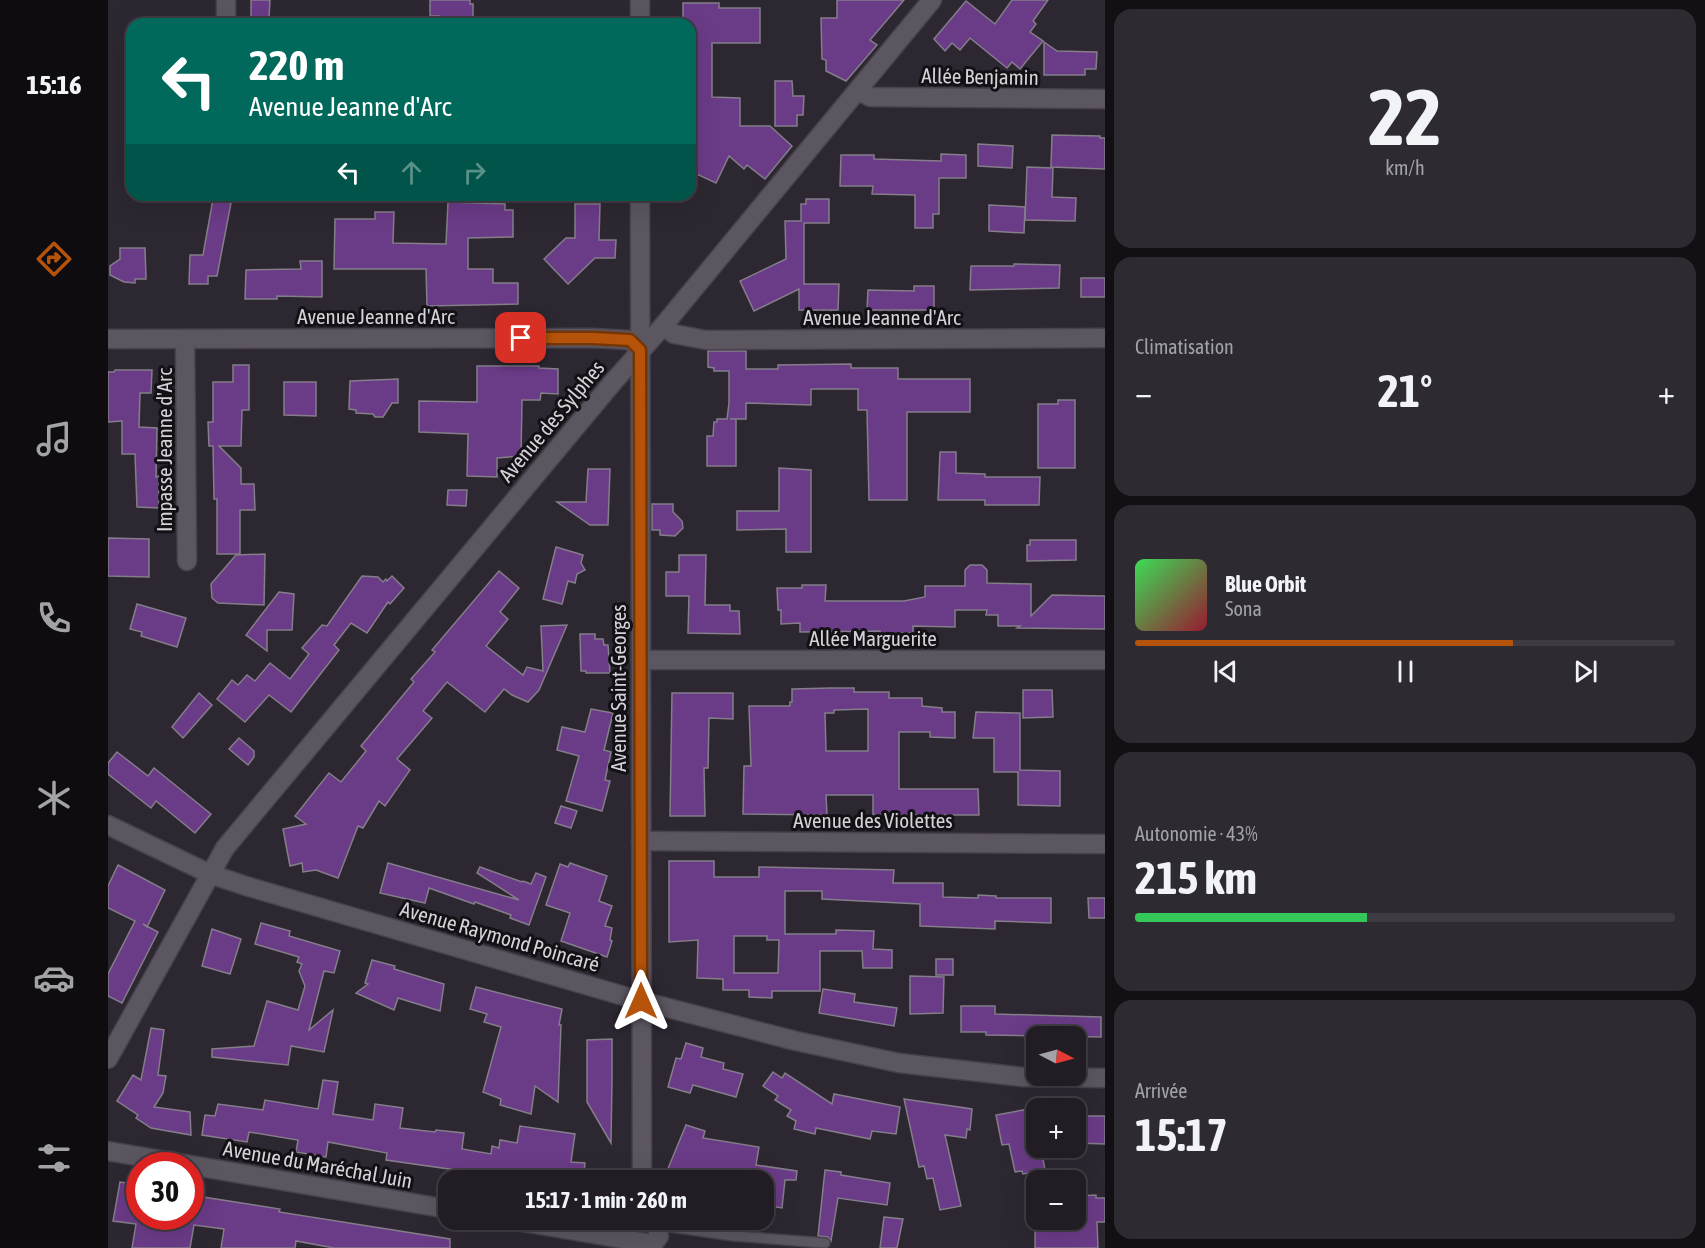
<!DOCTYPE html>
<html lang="fr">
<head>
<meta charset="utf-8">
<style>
  :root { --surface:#221d25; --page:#2e2a32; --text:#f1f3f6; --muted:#a2a2a7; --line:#3f3b42; --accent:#b45309 }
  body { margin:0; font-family:"Asap Condensed",sans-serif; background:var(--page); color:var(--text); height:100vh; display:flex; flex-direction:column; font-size:22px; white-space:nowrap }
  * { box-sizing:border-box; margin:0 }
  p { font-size:20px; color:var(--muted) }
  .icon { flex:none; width:33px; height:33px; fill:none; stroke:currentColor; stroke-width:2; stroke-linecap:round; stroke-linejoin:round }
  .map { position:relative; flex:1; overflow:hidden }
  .sheet { display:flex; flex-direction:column; gap:9px; padding:9px; background:#131014; width:600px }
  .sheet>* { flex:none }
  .hud { position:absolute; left:18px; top:18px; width:570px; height:183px; border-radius:18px; box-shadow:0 6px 24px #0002,0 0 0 2px var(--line); background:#00695c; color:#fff; overflow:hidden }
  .needle { width:39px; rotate:96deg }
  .buttons { position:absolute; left:918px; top:1026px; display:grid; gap:12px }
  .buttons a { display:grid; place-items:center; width:60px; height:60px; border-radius:12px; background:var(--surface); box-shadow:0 6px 24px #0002,0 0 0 2px var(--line); font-size:30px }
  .speed { position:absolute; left:18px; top:1152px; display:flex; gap:12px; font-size:30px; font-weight:700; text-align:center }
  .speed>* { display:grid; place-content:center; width:78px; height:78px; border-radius:50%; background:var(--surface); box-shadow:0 6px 24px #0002,0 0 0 2px var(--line); line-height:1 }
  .speed .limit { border:9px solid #d22; background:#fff; color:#111 }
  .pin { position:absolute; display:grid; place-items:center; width:51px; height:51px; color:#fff; margin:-26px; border-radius:12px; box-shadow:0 3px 9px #0006 }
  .me { position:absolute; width:66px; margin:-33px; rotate:0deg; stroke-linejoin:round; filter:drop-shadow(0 0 4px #0008) }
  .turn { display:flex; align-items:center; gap:21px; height:126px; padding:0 24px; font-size:27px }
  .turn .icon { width:78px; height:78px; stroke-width:2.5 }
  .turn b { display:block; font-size:42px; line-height:51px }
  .lanes { display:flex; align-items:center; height:57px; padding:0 24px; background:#0003; justify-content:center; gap:30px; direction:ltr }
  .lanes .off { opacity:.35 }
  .big { font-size:45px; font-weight:700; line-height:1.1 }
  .sheet .card { flex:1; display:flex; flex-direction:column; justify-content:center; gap:9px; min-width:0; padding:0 21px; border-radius:18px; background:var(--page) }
  .sheet .dial { align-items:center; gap:0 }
  .dial b { font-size:78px; line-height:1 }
  .song { display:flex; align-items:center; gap:18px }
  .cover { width:72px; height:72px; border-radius:9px; background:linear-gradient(135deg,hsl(130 70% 55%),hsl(350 70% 35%)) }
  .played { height:6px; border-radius:3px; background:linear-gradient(90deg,var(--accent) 70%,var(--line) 70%) }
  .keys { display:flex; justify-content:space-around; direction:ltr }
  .heat { display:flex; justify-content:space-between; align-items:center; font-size:33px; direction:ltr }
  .charge { height:9px; border-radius:4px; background:linear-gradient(90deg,#34c759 43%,var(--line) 0) }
  .trip { position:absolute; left:330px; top:1170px; width:336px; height:60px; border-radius:18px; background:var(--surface); box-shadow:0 6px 24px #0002,0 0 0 2px var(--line); font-weight:700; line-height:60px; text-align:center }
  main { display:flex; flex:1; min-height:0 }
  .menu { display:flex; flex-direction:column; width:108px; justify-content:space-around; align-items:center; background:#0e0c0f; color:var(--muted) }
  .menu .icon { width:42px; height:42px }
  .menu .on { color:var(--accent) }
  .menu b { font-size:27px; color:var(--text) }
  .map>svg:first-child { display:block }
  .building { fill:#6a3b87; stroke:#847d8a; stroke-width:1.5; fill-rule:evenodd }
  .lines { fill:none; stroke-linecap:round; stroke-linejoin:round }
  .lane-casing { stroke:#47424b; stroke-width:12 }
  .street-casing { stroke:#47424b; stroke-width:21 }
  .secondary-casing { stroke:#47424b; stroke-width:21 }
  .lane { stroke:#5c5661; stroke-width:9 }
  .street { stroke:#5c5661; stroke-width:18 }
  .secondary { stroke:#5c5661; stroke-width:18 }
  .route-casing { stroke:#753606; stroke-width:15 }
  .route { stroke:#b45309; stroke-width:10 }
  .labels { text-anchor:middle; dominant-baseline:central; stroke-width:6; stroke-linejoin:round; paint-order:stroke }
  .street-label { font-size:21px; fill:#d5d2d8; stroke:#131115 }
</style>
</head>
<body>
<main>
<nav class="menu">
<b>15:16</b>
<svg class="icon on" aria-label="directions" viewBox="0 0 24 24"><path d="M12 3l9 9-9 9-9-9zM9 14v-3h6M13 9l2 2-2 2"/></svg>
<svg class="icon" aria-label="music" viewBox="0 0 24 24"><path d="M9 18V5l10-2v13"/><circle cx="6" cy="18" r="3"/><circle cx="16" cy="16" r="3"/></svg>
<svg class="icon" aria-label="phone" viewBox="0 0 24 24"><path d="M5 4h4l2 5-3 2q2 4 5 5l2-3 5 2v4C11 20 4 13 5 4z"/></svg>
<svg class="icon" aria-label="climate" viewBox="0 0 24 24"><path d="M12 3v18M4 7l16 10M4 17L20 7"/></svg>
<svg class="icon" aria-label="car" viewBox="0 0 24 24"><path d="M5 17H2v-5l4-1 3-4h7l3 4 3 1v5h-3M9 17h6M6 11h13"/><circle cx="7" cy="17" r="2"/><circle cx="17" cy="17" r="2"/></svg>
<svg class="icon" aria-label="filters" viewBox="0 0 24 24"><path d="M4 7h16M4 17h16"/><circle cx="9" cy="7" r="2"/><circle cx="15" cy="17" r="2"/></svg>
</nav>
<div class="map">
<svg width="997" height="1248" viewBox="0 0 997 1248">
  <rect width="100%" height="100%" fill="#2d2731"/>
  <g class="building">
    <path d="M143,0H162L161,18H143Z"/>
    <path d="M322,0H362V4H365V20L331,22V16H322Z"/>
    <path d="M729,0H796L762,40L769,45L738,81L718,71V60L714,59L713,18H729Z"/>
    <path d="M904,0H940L925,21L928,24L922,32L935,41L912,69L904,62L899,68L862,38L852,50L844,43L837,51L826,39L858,1L887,24Z"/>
    <path d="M575,3H611V8H652V43H604V97L632,98V126H662L684,146L657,179L639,165L636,169L621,156L608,183L582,171V24H575Z"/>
    <path d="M936,42L949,51L989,52L988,69H977V75H936Z"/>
    <path d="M667,81H684L685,96H696L695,115H689V126H667Z"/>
    <path d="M944,135L992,136V138H997V169L943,167Z"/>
    <path d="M870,144L905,146L904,168L870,166Z"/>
    <path d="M833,154L858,155V178H831V214H825V228H807V195L764,194L765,186H732L733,155H766V159L833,161Z"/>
    <path d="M919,167L945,168L944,197L968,198L967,221L917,220Z"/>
    <path d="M105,199L123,203L109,276H100V284H81L82,255H95Z"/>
    <path d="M698,199H721V223H696V284H731L730,310H691V289L646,311L632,281L678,259L677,221H693V204H698Z"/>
    <path d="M340,202L397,204V210H405V237L360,238V269H385V283H410V304L319,306L318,269H226L227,219H267V212H286L285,243L338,244Z"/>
    <path d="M467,204H492L491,240H508L507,258H487L460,284L436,259L458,238H467Z"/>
    <path d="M881,205L917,207L916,233L881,231Z"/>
    <path d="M12,248H37L38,279H27V283L16,282L2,275V266L12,259Z"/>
    <path d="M192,261H214V297L169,296V299H137L138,270L193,269Z"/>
    <path d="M906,264L952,265L951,288L862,290L863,266H906Z"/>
    <rect x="973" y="278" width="24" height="19"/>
    <path d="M806,286H826V310H759L760,290L806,291Z"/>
    <path d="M600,351H638V369H670V365L743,364V368H790V379H862V412H799V500H761L759,410H750V389H703V405L638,403V419H622H628V466H599V436H605L606,422H609V419H619L621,403V371H606V368L600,367Z"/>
    <path d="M125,365H141V410H134L133,446H111L133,468V484H146L147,510H132V554H109V499H106L105,446H101L100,422H105V382H125Z"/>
    <path d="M369,366H431V368L450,369V394L433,393L432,400H414L413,456L389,458V477L359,476L360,434L311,432V401L369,402Z"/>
    <path d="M7,370H44L43,393H32L31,427L49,428L48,477L51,476V508L29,507L27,454H14V421L0,422V372H6Z"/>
    <path d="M290,379V403H284L275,417H267L265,414L248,413V410L241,409L242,381Z"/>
    <path d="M176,382H208V416L176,415Z"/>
    <path d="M950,400H967V468H930V404H950Z"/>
    <path d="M832,452H848V473L877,474V477H932L931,505H877V500H830Z"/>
    <path d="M671,468L703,470V552H678V529L629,530V511H671Z"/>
    <path d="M480,469H502L500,525H482L449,502H478Z"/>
    <path d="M340,490H359L358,506L339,505Z"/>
    <path d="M544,504H565V512L574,521L575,528L567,536L552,535V530H544Z"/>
    <path d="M0,538L41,539V577L0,576Z"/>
    <path d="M922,540H968V560L919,561V545H922Z"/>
    <path d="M448,547L475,555L473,563L477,570L469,574L467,583L460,581L454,604L435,599Z"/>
    <path d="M157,554L156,605L110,603L104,598L103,584L128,555Z"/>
    <path d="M571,555H598L597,605H622V611H631L632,634L580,633L581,596H558V572H571Z"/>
    <path d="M862,565H874L879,570V583L923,584V616L944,595L997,596V629L909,628L912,626H890V615H878L879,610H847V627L805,626V633H772V631L692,632V623L673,624V610H670L669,588H694V585H718L717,601H796L817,597V586H857V570Z"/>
    <path d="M391,571L411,588L392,612L400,619L378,646L415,675L419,667L435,671L433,626L459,625L431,690L420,702L404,695L396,689L377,712L339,682L315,711L324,718L289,759L302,770L277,806L271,801L255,828L250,826L230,878L208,870L195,872L194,863L182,866L175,829L198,824L187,816L221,773L233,782L258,751L253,746L306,682L303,679L327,652L324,650Z"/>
    <path d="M254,576L270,577L275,582L278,579L279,581L284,576L296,588L282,604L280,602L259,633L243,623L226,645L231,650L183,712L161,695L137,722L109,699L124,680L130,685L139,675L147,681L162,663L182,679L201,654L194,648L214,625L219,626Z"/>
    <path d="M171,592L186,594L184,630H159V651L138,635Z"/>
    <path d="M29,604L78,618L69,647L33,636L34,632L22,629Z"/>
    <path d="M472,634H487V639H495L496,645H500L502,673H478V671H473Z"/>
    <path d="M723,688H746V692H781V698H814V706L834,708V712H847V738L822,737V732H791V789H870L871,815H765V795H718L719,815L635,814L636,766H643L641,706H682V702H684V689ZM760,709V751H718L717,713H726V710Z"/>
    <path d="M915,690H944L945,717L915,718Z"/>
    <path d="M91,693L104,705L75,738L64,727Z"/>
    <path d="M564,693H625V719L601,718L600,768H596L597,816H562Z"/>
    <path d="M483,709L505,713L496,750L503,752L497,780L502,781L494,811L458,801L471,756L449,750L454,727L477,732Z"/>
    <path d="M868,712L912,713V770L952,771V806L910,805V772H886V738H865Z"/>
    <path d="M131,738L146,751V757L140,765L121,749Z"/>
    <path d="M9,752L40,776L46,768L103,814L87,833L48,801L43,808L0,774V763Z"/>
    <path d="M453,806L469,811L463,828L447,823Z"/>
    <path d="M561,861H606V877H651V867L786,870L785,883H835V897L870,898V895L888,896V898H943V923L887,921V929L812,926V904L714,899V891H677V934H728V930L766,931L765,949L784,950V968H755L754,951H712V991H664V998L641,997V990H615V979L589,978L590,940L561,942ZM626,936H659V940H671L670,973H626Z"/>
    <path d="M280,863L411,900L369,873L372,867L414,882L415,881L423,884L428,873L438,877L421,925L402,918L403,915L367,902L366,904L321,888L317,903L272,893Z"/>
    <path d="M462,863L499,876L491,901L504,906L497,926L504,928L502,940L504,941L499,957L453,941L462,913L438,905L452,864L460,867Z"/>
    <path d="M10,865L57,890L39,927L35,924L50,932L14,1003L0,996V974L27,921L0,908V886Z"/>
    <path d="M980,898H997V918H981Z"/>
    <path d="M153,923L182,931L181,936L232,951L226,973L216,971L201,1030L225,1010L216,1052L183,1046L180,1065L104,1057V1049L146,1046L159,1001L190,1010L197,986L191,971L194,964L189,962L191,957L147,944Z"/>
    <path d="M104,929L133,939L122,974L94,966Z"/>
    <rect x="828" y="959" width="17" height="16"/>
    <path d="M264,960L287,966L286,969L336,984L332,1011L290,998L286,1010L248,993L260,984L257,983Z"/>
    <path d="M802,976L836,977L835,1013L802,1014Z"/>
    <path d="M368,987L454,1009L451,1025H453L450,1102L427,1086L423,1114L392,1105L393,1099L375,1092L393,1027L376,1022L379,1014L362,1009Z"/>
    <path d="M715,989L747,994L746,1002L789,1008L786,1026L711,1013Z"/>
    <path d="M853,1006H887V1014L993,1017V1037L878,1035V1032H853Z"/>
    <path d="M43,1028L56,1030L50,1075L58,1076L55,1093L46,1107L82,1112L83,1135L43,1128L28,1118L30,1115L9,1101L25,1075L33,1080Z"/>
    <path d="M504,1039V1079L503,1143L479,1102V1040Z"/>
    <path d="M578,1043L595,1048L593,1057L616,1063L615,1069L635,1074L628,1097L585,1085L582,1093L560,1087L568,1058L573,1059Z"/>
    <path d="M665,1072L674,1078L677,1073L724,1104L726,1094L792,1107L788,1134L764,1131L762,1139L708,1128L707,1134L686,1129L688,1121L679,1116L683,1110L667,1100L670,1096L655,1086Z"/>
    <path d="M215,1080L230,1082L225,1114L265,1120L267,1104L295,1108L292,1128L327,1132L328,1130L356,1133L354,1149L383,1154L384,1146L391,1148L392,1140L409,1143L412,1126L467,1134L463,1162L477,1163L475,1180H376L368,1179L369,1173L278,1160L279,1153L220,1142L218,1157L188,1152L190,1140L141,1132L139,1142L94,1135L97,1115L107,1116L110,1104L155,1110L157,1100L210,1109Z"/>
    <path d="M796,1099L864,1109L862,1130L859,1129L858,1138L837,1135L853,1206L832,1210L825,1178L819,1179L816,1166L811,1167Z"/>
    <path d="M926,1108L927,1114L928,1113V1148H933L937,1170L915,1174L914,1171L907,1172L901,1144L894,1145L888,1115Z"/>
    <path d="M968,1116H997V1144L968,1143Z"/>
    <path d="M578,1125L597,1131L595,1138L651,1147L648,1165L689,1171L688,1180H677L674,1208L656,1205V1180H585L559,1171Z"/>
    <path d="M717,1170L733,1172V1175L782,1183L779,1205L730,1198L723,1241L720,1237L710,1236Z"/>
    <path d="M12,1182L32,1185V1216H82V1195L172,1209L171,1212L342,1239V1248H226L188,1241L187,1248H113L116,1229L86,1225L82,1248H24L28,1224L5,1221Z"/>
    <path d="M988,1195V1198H997V1222H989L990,1248H927V1230L962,1229V1220H968V1196Z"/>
    <path d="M776,1217L795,1219L789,1248H772Z"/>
  </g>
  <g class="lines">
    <g class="lane-casing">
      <path id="lane" d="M549,1225L626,1236L717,1243"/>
    </g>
    <g class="street-casing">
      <g id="street">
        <path d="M118,0V24"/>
        <path d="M532,0V24"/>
        <path d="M750,90L762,97L997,99"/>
        <path d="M532,195L534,1174L536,1180"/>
        <path d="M555,326L566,334L598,340L997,338"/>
        <path d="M0,339L485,338L522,340L532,350"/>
        <path d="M77,339L79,561"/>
        <path d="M533,660H997"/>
        <path d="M533,841L997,844"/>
        <path d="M0,1059L117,848L506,381L555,326L824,0"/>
        <path d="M0,1151L340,1209"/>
        <path d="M403,1220L545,1244L551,1236L547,1220"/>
      </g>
    </g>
    <g class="secondary-casing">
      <path id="secondary" d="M0,825L102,874L138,886L533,1001L688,1041L791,1063L915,1077L997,1078"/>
    </g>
    <use href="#lane" class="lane"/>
    <use href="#street" class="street"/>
    <use href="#secondary" class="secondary"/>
  </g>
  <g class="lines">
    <g class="route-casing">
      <path id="route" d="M413,338H485L522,340L532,350L533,1001"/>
    </g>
    <use href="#route" class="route"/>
  </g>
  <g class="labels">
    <g class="street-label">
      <text transform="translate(872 76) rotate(1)">Allée Benjamin</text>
      <text x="268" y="316">Avenue Jeanne d'Arc</text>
      <text x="774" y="317">Avenue Jeanne d'Arc</text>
      <text transform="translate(443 421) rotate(-50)">Avenue des Sylphes</text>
      <text transform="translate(56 450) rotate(-90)">Impasse Jeanne d'Arc</text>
      <text x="765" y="638">Allée Marguerite</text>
      <text transform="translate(510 688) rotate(-90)">Avenue Saint-Georges</text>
      <text x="765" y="820">Avenue des Violettes</text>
      <text transform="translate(392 936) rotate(16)">Avenue Raymond Poincaré</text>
      <text transform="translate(210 1164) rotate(10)">Avenue du Maréchal Juin</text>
    </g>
  </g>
</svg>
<div class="buttons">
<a><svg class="needle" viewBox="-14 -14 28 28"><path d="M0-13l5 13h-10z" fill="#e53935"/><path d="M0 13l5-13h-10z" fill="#a2a2a7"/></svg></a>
<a>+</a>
<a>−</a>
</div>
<div class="speed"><div class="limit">30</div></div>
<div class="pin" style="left:413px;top:338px;background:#d93025"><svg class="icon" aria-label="arrive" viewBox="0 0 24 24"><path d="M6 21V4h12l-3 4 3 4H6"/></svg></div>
<svg class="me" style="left:533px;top:1001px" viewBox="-20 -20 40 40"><path d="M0-17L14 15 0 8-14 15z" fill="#b45309" stroke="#fff" stroke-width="4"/></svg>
<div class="trip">15:17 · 1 min · 260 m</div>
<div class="hud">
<div class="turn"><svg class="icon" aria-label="left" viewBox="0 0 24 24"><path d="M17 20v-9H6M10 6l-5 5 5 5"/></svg><div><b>220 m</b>Avenue Jeanne d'Arc</div></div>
<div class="lanes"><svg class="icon" aria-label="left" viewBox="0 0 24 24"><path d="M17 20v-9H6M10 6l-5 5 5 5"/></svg><svg class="icon off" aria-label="ahead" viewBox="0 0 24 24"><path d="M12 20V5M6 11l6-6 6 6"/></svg><svg class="icon off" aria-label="right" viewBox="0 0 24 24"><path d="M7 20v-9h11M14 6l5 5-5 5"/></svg></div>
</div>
</div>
<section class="sheet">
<div class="card dial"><b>22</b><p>km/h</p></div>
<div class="card"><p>Climatisation</p>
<div class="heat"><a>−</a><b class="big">21°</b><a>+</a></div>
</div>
<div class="card">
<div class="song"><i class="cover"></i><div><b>Blue Orbit</b><p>Sona</p></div></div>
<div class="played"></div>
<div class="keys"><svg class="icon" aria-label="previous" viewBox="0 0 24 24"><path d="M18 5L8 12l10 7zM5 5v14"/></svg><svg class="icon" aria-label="pause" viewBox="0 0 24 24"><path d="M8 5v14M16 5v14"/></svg><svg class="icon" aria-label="next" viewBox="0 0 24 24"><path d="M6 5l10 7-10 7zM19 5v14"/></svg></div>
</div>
<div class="card"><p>Autonomie · 43%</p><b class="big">215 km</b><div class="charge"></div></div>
<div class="card"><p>Arrivée</p><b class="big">15:17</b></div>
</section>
</main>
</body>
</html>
